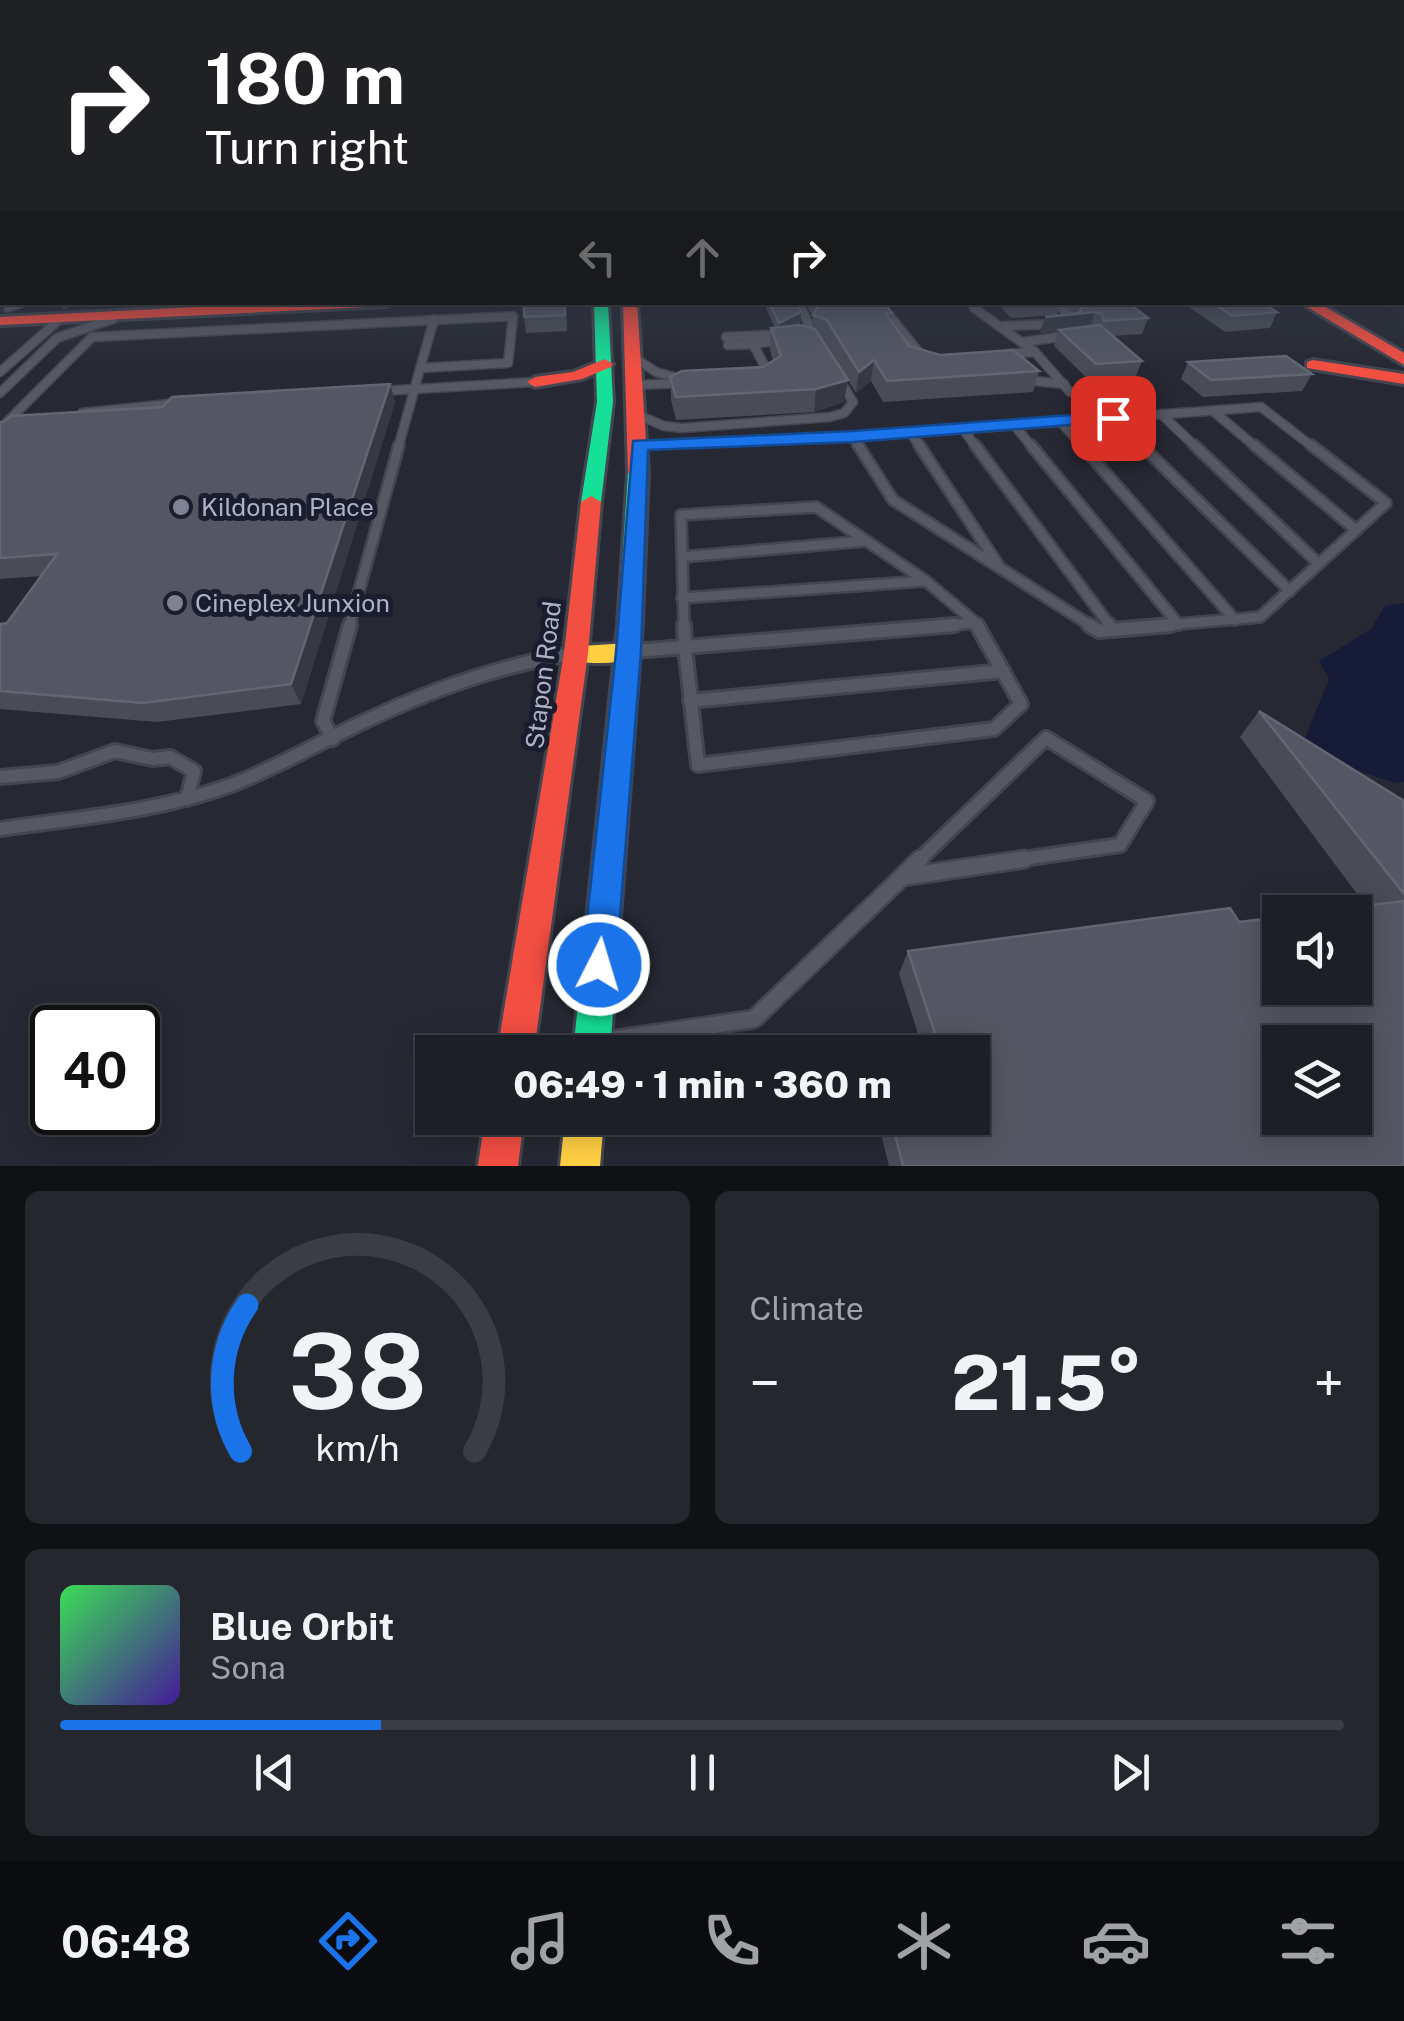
<!DOCTYPE html>
<html lang="en">
<head>
<meta charset="utf-8">
<style>
  :root { --surface:#1c1f26; --page:#25272e; --text:#f1f3f6; --muted:#a0a2a7; --line:#3a3d43; --accent:#1a73e8 }
  body { margin:0; font-family:"Public Sans",sans-serif; background:var(--page); color:var(--text); height:100vh; display:flex; flex-direction:column; font-size:38px; white-space:nowrap }
  * { box-sizing:border-box; margin:0 }
  p { font-size:32px; color:var(--muted) }
  .icon { flex:none; width:55px; height:55px; fill:none; stroke:currentColor; stroke-width:2; stroke-linecap:round; stroke-linejoin:round }
  .map { position:relative; height:1166px; overflow:hidden }
  .sheet { display:flex; flex-direction:column; gap:25px; padding:25px; background:#0f1115; flex:1 }
  .sheet>* { flex:none }
  .banner { position:absolute; left:0px; top:0px; width:1405px; height:305px; box-shadow:0 5px 25px #0003,0 0 0 2px var(--line); background:#202124; color:#fff; overflow:hidden }
  .fabs { position:absolute; left:1262px; top:895px; display:grid; gap:20px }
  .fabs a { display:grid; place-items:center; width:110px; height:110px; border-radius:0px; background:var(--surface); box-shadow:0 5px 25px #0003,0 0 0 2px var(--line); font-size:50px }
  .speed { position:absolute; left:30px; top:1005px; display:flex; gap:20px; font-size:50px; font-weight:700; text-align:center }
  .speed>* { display:grid; place-content:center; width:130px; height:130px; border-radius:50%; background:var(--surface); box-shadow:0 5px 25px #0003,0 0 0 2px var(--line); line-height:1 }
  .speed .limit { border:5px solid #111; border-radius:15px; background:#fff; color:#111 }
  .pin { position:absolute; display:grid; place-items:center; width:85px; height:85px; color:#fff; margin:-42px; border-radius:20px; box-shadow:0 5px 15px #0006 }
  .me { position:absolute; width:110px; margin:-55px; rotate:5deg; stroke-linejoin:round; filter:drop-shadow(0 0 8px #0008) }
  .turn { display:flex; align-items:center; gap:35px; height:210px; padding:0 40px; font-size:45px }
  .turn .icon { width:130px; height:130px; stroke-width:2.5 }
  .turn b { display:block; font-size:70px; line-height:85px }
  .lanes { display:flex; align-items:center; height:95px; padding:0 40px; background:#0003; justify-content:center; gap:50px; direction:ltr }
  .lanes .off { opacity:.35 }
  .big { font-size:75px; font-weight:800; line-height:1.1 }
  .sheet .widget { flex:1; display:flex; flex-direction:column; justify-content:center; gap:15px; min-width:0; padding:0 35px; border-radius:15px; background:var(--page) }
  .sheet .dial { align-items:center; gap:0 }
  .dial svg { height:260px; overflow:visible; fill:none; stroke:var(--line); stroke-width:7; stroke-linecap:round; text-anchor:middle }
  .dial text { fill:var(--text); stroke:none }
  .song { display:flex; align-items:center; gap:30px }
  .cover { width:120px; height:120px; border-radius:15px; background:linear-gradient(135deg,hsl(130 70% 55%),hsl(260 70% 35%)) }
  .played { height:10px; border-radius:5px; background:linear-gradient(90deg,var(--accent) 25%,var(--line) 25%) }
  .keys { display:flex; justify-content:space-around; direction:ltr }
  .heat { display:flex; justify-content:space-between; align-items:center; font-size:55px; direction:ltr }
  .sheet .tiles { flex:1; display:grid; gap:25px; grid-template-columns:1fr 1fr }
  .widget:last-child { grid-column:span 2 }
  .trip { position:absolute; left:415px; top:1035px; width:575px; height:100px; border-radius:0px; background:var(--surface); box-shadow:0 5px 25px #0003,0 0 0 2px var(--line); font-weight:800; line-height:100px; text-align:center }
  .tabs { display:flex; height:160px; justify-content:space-around; align-items:center; background:#0b0c0f; color:var(--muted) }
  .tabs .icon { width:70px; height:70px }
  .tabs .active { color:var(--accent) }
  .tabs b { font-size:45px; color:var(--text) }
  .map>svg:first-child { display:block }
  .water { fill:#161c37 }
  .lines { fill:none; stroke-linecap:round; stroke-linejoin:round }
  .lane-far4-casing { stroke:#434650; stroke-width:8 }
  .lane-far3-casing { stroke:#434650; stroke-width:11 }
  .lane-far2-casing { stroke:#434650; stroke-width:14 }
  .lane-far1-casing { stroke:#434650; stroke-width:18 }
  .lane-casing { stroke:#434650; stroke-width:21 }
  .fast-casing { stroke:#434650; stroke-width:6 }
  .slow-casing { stroke:#434650; stroke-width:6 }
  .jam-casing { stroke:#434650; stroke-width:6 }
  .lane-far4 { stroke:#565862; stroke-width:5 }
  .lane-far3 { stroke:#565862; stroke-width:8 }
  .lane-far2 { stroke:#565862; stroke-width:9 }
  .lane-far1 { stroke:#565862; stroke-width:12 }
  .lane { stroke:#565862; stroke-width:16 }
  .fast { fill:#16e098; fill-rule:evenodd }
  .slow { fill:#ffcf43; fill-rule:evenodd }
  .jam { fill:#f24e42; fill-rule:evenodd }
  .wall { fill:#494c57 }
  .shaded-wall { fill:#363944 }
  .building { fill:#545763; stroke:#626573; stroke-width:2.5; fill-rule:evenodd }
  .route { fill:#1a73e8; stroke:#114b97; stroke-width:2.5 }
  .poi-dot { fill:#7e8293; stroke:#191d2e; stroke-width:4 }
  .labels { text-anchor:middle; dominant-baseline:central; stroke-width:10; stroke-linejoin:round; paint-order:stroke }
  .poi-label { font-size:25px; fill:#aeb2c6; stroke:#191d2e; text-anchor:start }
  .street-label { font-size:25px; fill:#aeb2c6; stroke:#191d2e }
</style>
</head>
<body>
<div class="map">
<svg width="1404" height="1166" viewBox="0 0 1404 1166">
  <rect width="100%" height="100%" fill="#262933"/>
  <path class="water" d="M1404,603V782L1396,783L1299,752L1329,679L1319,661L1371,629L1385,606Z"/>
  <g class="lines">
    <g class="lane-far4-casing">
      <g id="lane-far4">
        <path d="M798,302L802,310"/>
        <path d="M878,302L885,310"/>
        <path d="M966,302L978,310"/>
        <path d="M1056,302L1064,310"/>
        <path d="M65,305L68,302"/>
        <path d="M7,309L30,302"/>
      </g>
    </g>
    <g class="lane-far3-casing">
      <g id="lane-far3">
        <path d="M801,308L810,327L802,333"/>
        <path d="M883,308L921,355"/>
        <path d="M974,308L1035,352L1007,354"/>
        <path d="M1062,308L1072,318L1069,323"/>
        <path d="M1004,326L1052,324"/>
        <path d="M726,337L770,335"/>
        <path d="M1023,342L1066,336"/>
        <path d="M753,344L782,340"/>
        <path d="M728,345L753,344L769,374L765,378"/>
        <path d="M1035,352L1070,392L1131,388"/>
        <path d="M635,358L656,372L681,379"/>
        <path d="M0,372L60,319"/>
        <path d="M1026,380L1064,384"/>
        <path d="M637,385L681,383"/>
        <path d="M381,391L535,382"/>
        <path d="M0,393L57,338L113,319"/>
        <path d="M1213,411L1257,448"/>
        <path d="M82,413L179,403"/>
        <path d="M1161,414L1197,448"/>
        <path d="M638,415L664,426L682,428L830,417L844,413L853,402L841,382"/>
        <path d="M1113,418L1144,448"/>
        <path d="M1060,421L1084,448"/>
        <path d="M6,423L92,337L513,316L508,363L421,368"/>
        <path d="M1014,425L1033,448"/>
        <path d="M962,428L977,448"/>
        <path d="M910,432L921,448"/>
        <path d="M853,437L860,448"/>
        <path d="M853,437L1261,407L1314,448"/>
        <path d="M640,445L853,437"/>
        <path d="M398,448L434,319"/>
      </g>
    </g>
    <g class="lane-far2-casing">
      <g id="lane-far2">
        <path d="M858,445L893,500L1093,627"/>
        <path d="M919,445L999,566"/>
        <path d="M975,445L1111,627"/>
        <path d="M1031,445L1179,625"/>
        <path d="M1081,445L1235,620"/>
        <path d="M1141,445L1290,591"/>
        <path d="M1194,445L1319,564"/>
        <path d="M1254,445L1356,530"/>
        <path d="M682,557L865,541"/>
        <path d="M682,598L925,581"/>
        <path d="M976,623L978,627"/>
        <path d="M349,627L399,445"/>
        <path d="M684,627L681,515L816,507L926,581L976,623"/>
        <path d="M925,627L976,623"/>
        <path d="M1143,627L1260,617L1386,503L1311,445"/>
      </g>
    </g>
    <g class="lane-far1-casing">
      <g id="lane-far1">
        <path d="M684,625L685,647"/>
        <path d="M1089,625L1099,631L1171,625"/>
        <path d="M1109,625L1113,630"/>
        <path d="M685,647L698,765L994,729L1021,704L977,625"/>
        <path d="M685,647L955,625"/>
        <path d="M634,651L685,647"/>
        <path d="M690,701L1003,671"/>
        <path d="M333,739L323,721L350,625"/>
        <path d="M0,777L58,772L115,751L153,759L170,757L194,771L187,799"/>
        <path d="M0,829C78,818 157,812 231,785C276,768 318,743 361,723C428,691 497,666 570,654"/>
        <path d="M918,861L1046,738L1147,801L1120,845L1008,861"/>
      </g>
    </g>
    <g class="lane-casing">
      <g id="lane">
        <path d="M902,877L920,859"/>
        <path d="M902,877L1025,859"/>
        <path d="M603,1041L754,1019L902,877"/>
      </g>
    </g>
    <g class="fast-casing">
      <g id="fast">
        <path d="M594,302H608L613,402L601,502L591,508L581,502L597,402Z"/>
        <path d="M638,467L648,473L642,624L610,1052H573L618,624L628,473Z"/>
      </g>
    </g>
    <g class="slow-casing">
      <g id="slow">
        <rect x="1402" y="246" width="2" height="8"/>
        <path d="M628,643L637,646L640,652L637,658C618,664 586,665 567,659L564,653L567,647Z"/>
        <path d="M565,1118H604L600,1166H560Z"/>
      </g>
    </g>
    <g class="jam-casing">
      <g id="jam">
        <path d="M293,302H395L388,306L0,325V317Z"/>
        <path d="M623,302H637L648,473L638,479L628,473Z"/>
        <path d="M1299,302H1317L1404,353V365Z"/>
        <path d="M605,359L613,364L611,367L582,379L535,387L527,382L535,377L573,372Z"/>
        <path d="M1313,360L1404,374V384L1307,368V362Z"/>
        <path d="M591,496L601,502L588,653L534,1052H497L564,653L581,502Z"/>
        <path d="M485,1118H524L518,1166H478Z"/>
      </g>
    </g>
    <use href="#lane-far4" class="lane-far4"/>
    <use href="#lane-far3" class="lane-far3"/>
    <use href="#lane-far2" class="lane-far2"/>
    <use href="#lane-far1" class="lane-far1"/>
    <use href="#lane" class="lane"/>
    <use href="#fast" class="fast"/>
    <use href="#slow" class="slow"/>
    <use href="#jam" class="jam"/>
  </g>
  <g class="wall">
    <path d="M566,302L567,331L526,333L524,317Z"/>
    <path d="M763,302H797L801,312L800,323L794,326L812,328L813,317L805,302H883L892,313L891,320L909,346L940,355L1039,371L1033,392L883,402L871,381L856,393L824,340L822,339L844,402L814,412L676,420L671,400L670,377L763,367L773,361L770,350L771,328H775Z"/>
    <path d="M996,302H1060L1057,315L1011,318Z"/>
    <path d="M1063,302H1127L1148,318L1142,334L1112,336L1142,361L1135,378L1090,381L1054,346L1059,331L1040,333L1074,314Z"/>
    <path d="M1182,302H1261L1277,312L1270,328L1225,332Z"/>
    <path d="M1188,362L1312,374L1302,391L1203,397L1181,379Z"/>
    <path d="M390,384L395,402L301,704L157,722L0,709V624L7,623L41,576L0,579V422Z"/>
    <path d="M1259,711L1404,801V1166H889L877,1118H972L922,1046L899,974L908,951L1239,922L1366,906L1240,737Z"/>
  </g>
  <g class="shaded-wall">
    <path d="M2,218V240L0,241V220Z"/>
    <path d="M801,312L800,323L778,334L779,323Z"/>
    <path d="M1095,312L1090,328L1040,333L1045,317Z"/>
    <path d="M874,360L871,381L856,393L859,372Z"/>
    <path d="M848,380L844,402L814,412L816,389Z"/>
    <path d="M390,384L395,402L301,704L291,684Z"/>
  </g>
  <g class="building">
    <path d="M0,204H2V218L0,220Z"/>
    <path d="M0,261H2V278L0,280Z"/>
    <path d="M524,302H565V315L524,317Z"/>
    <path d="M769,302H797L801,312L779,323Z"/>
    <path d="M818,302H883L892,313L886,314L909,346L940,355L1013,350L1039,371L887,381L874,360L859,372L827,320L813,315L819,305Z"/>
    <path d="M1083,302H1127L1148,318L1104,321L1102,314L1095,312L1045,317L1079,313L1084,304Z"/>
    <path d="M1212,302H1261L1277,312L1232,316Z"/>
    <path d="M800,325L815,329L848,380L816,389L676,397L670,377L682,371L763,367L781,356L771,328Z"/>
    <path d="M1100,325L1142,361L1096,364L1059,330Z"/>
    <path d="M1286,356L1312,374L1211,380L1188,362Z"/>
    <path d="M390,384L291,684L143,703L0,691V624L7,623L57,554L0,558V422H4L11,416L162,407L172,397Z"/>
    <path d="M1259,711L1404,801V894Z"/>
    <path d="M1404,901V1166H903L891,1118H972V1052H881L938,1043L908,951L1230,908L1239,922L1280,917V988H1355V912H1313ZM1280,1042H1355V1118H1280Z"/>
  </g>
  <linearGradient id="sky" x2="0" y2="1"><stop stop-color="#15171c"/><stop offset="0.56" stop-color="#41495b"/><stop offset="1" stop-color="#41495b" stop-opacity="0"/></linearGradient>
  <rect width="1404" height="367" fill="url(#sky)"/>
  <path class="route" d="M1113,412L1122,418L1119,421L853,442L648,450L641,652L616,965L611,977L599,982L587,977L582,965L616,652L633,441L853,431Z"/>
  <g class="poi-dot">
    <circle cx="181" cy="507" r="10"/>
    <circle cx="175" cy="603" r="10"/>
  </g>
  <g class="labels">
    <g class="poi-label">
      <text x="201" y="507">Kildonan Place</text>
      <text x="195" y="603">Cineplex Junxion</text>
    </g>
    <g class="street-label">
      <text transform="translate(543 675) rotate(-83)">Stapon Road</text>
    </g>
  </g>
</svg>
<div class="fabs">
<a><svg class="icon" aria-label="sound" viewBox="0 0 24 24"><path d="M4 9h4l5-4v14l-5-4H4zM17 9q2 3 0 6"/></svg></a>
<a><svg class="icon" aria-label="layers" viewBox="0 0 24 24"><path d="M12 4l9 5-9 5-9-5zM3 14l9 5 9-5"/></svg></a>
</div>
<div class="speed"><div class="limit">40</div></div>
<div class="pin" style="left:1113px;top:418px;background:#d93025"><svg class="icon" aria-label="arrive" viewBox="0 0 24 24"><path d="M6 21V4h12l-3 4 3 4H6"/></svg></div>
<svg class="me" style="left:599px;top:965px" viewBox="-20 -20 40 40"><circle r="17" fill="#1a73e8" stroke="#fff" stroke-width="3"/><path d="M0-11L8 9 0 5-8 9z" fill="#fff"/></svg>
<div class="trip">06:49 · 1 min · 360 m</div>
<div class="banner">
<div class="turn"><svg class="icon" aria-label="right" viewBox="0 0 24 24"><path d="M7 20v-9h11M14 6l5 5-5 5"/></svg><div><b>180 m</b>Turn right</div></div>
<div class="lanes"><svg class="icon off" aria-label="left" viewBox="0 0 24 24"><path d="M17 20v-9H6M10 6l-5 5 5 5"/></svg><svg class="icon off" aria-label="ahead" viewBox="0 0 24 24"><path d="M12 20V5M6 11l6-6 6 6"/></svg><svg class="icon" aria-label="right" viewBox="0 0 24 24"><path d="M7 20v-9h11M14 6l5 5-5 5"/></svg></div>
</div>
</div>
<section class="sheet">
<div class="tiles">
<div class="widget dial"><svg viewBox="0 0 100 80">
<path d="M14 69A42 42 0 1 1 86 69"/>
<path d="M14 69A42 42 0 0 1 16 24" stroke="#1a73e8"/>
<text x="50" y="56" font-size="32" font-weight="700">38</text>
<text x="50" y="72" font-size="11">km/h</text>
</svg></div>
<div class="widget"><p>Climate</p>
<div class="heat"><a>−</a><b class="big">21.5°</b><a>+</a></div>
</div>
<div class="widget">
<div class="song"><i class="cover"></i><div><b>Blue Orbit</b><p>Sona</p></div></div>
<div class="played"></div>
<div class="keys"><svg class="icon" aria-label="previous" viewBox="0 0 24 24"><path d="M18 5L8 12l10 7zM5 5v14"/></svg><svg class="icon" aria-label="pause" viewBox="0 0 24 24"><path d="M8 5v14M16 5v14"/></svg><svg class="icon" aria-label="next" viewBox="0 0 24 24"><path d="M6 5l10 7-10 7zM19 5v14"/></svg></div>
</div>
</div>
</section>
<nav class="tabs">
<b>06:48</b>
<svg class="icon active" aria-label="directions" viewBox="0 0 24 24"><path d="M12 3l9 9-9 9-9-9zM9 14v-3h6M13 9l2 2-2 2"/></svg>
<svg class="icon" aria-label="music" viewBox="0 0 24 24"><path d="M9 18V5l10-2v13"/><circle cx="6" cy="18" r="3"/><circle cx="16" cy="16" r="3"/></svg>
<svg class="icon" aria-label="phone" viewBox="0 0 24 24"><path d="M5 4h4l2 5-3 2q2 4 5 5l2-3 5 2v4C11 20 4 13 5 4z"/></svg>
<svg class="icon" aria-label="climate" viewBox="0 0 24 24"><path d="M12 3v18M4 7l16 10M4 17L20 7"/></svg>
<svg class="icon" aria-label="car" viewBox="0 0 24 24"><path d="M5 17H2v-5l4-1 3-4h7l3 4 3 1v5h-3M9 17h6M6 11h13"/><circle cx="7" cy="17" r="2"/><circle cx="17" cy="17" r="2"/></svg>
<svg class="icon" aria-label="filters" viewBox="0 0 24 24"><path d="M4 7h16M4 17h16"/><circle cx="9" cy="7" r="2"/><circle cx="15" cy="17" r="2"/></svg>
</nav>
</body>
</html>
